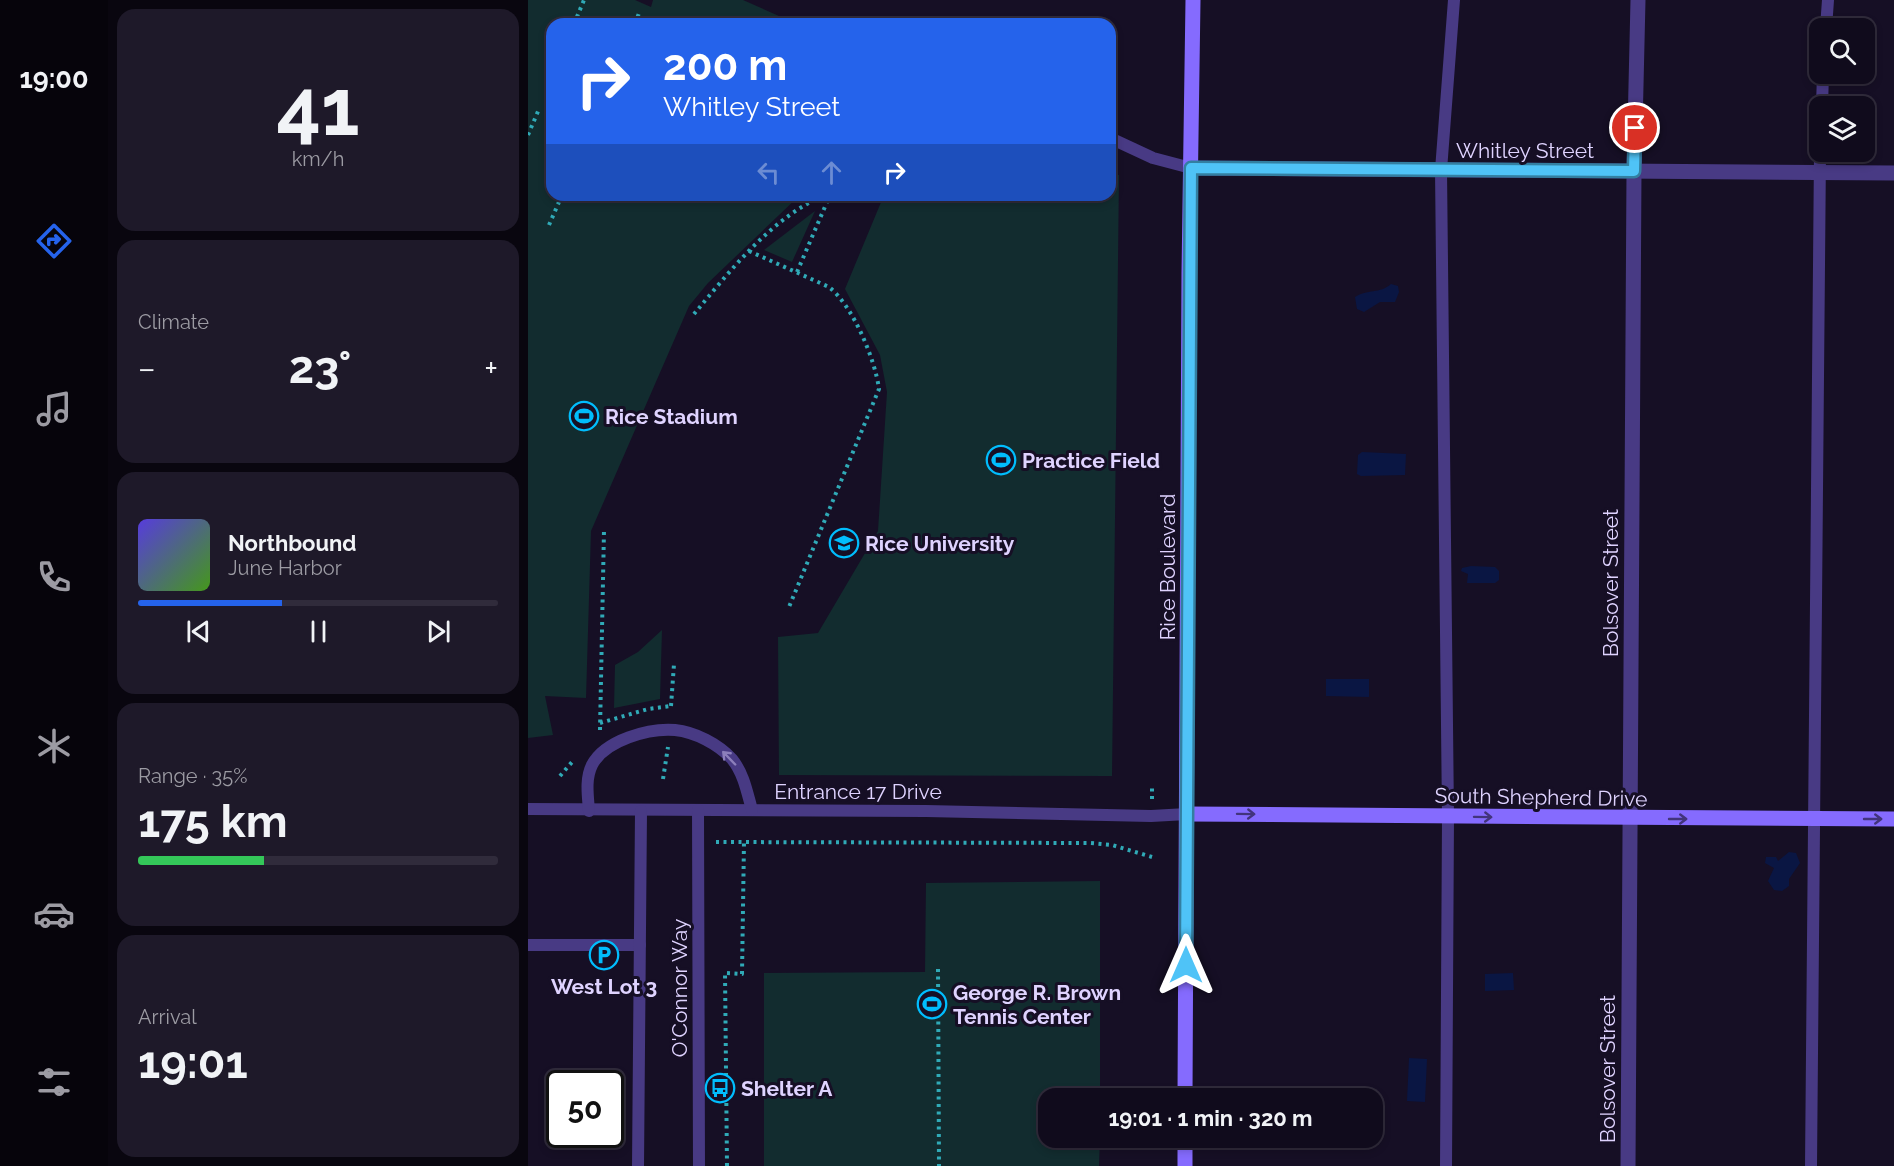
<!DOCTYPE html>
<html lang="en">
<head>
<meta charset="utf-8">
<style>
  :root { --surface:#100b1c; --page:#1e1929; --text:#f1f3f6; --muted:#9c9ba3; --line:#302b3b; --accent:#2563eb }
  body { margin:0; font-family:Raleway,sans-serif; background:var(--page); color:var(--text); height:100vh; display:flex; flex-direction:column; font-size:22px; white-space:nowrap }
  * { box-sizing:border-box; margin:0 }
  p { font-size:20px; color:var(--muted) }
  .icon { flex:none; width:33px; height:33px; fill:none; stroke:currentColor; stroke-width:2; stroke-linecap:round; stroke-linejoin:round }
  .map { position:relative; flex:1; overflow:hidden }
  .side { display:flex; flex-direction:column; gap:9px; padding:9px; background:#09060f; width:420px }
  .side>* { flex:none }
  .banner { position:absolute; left:18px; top:18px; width:570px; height:183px; border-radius:18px; box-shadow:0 3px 9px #0003,0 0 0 2px var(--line); background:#2563eb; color:#fff; overflow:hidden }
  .buttons { position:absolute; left:1281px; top:18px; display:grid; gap:12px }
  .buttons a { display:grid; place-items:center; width:66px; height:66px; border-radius:12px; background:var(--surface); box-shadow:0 3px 9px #0003,0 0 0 2px var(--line); font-size:30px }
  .speed { position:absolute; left:18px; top:1070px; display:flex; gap:12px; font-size:30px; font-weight:700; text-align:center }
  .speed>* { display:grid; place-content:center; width:78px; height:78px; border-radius:50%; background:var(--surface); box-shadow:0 3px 9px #0003,0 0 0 2px var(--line); line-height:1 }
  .speed .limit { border:3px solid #111; border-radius:9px; background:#fff; color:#111 }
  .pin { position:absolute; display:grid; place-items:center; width:51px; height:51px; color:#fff; margin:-26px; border:3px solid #fff; border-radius:50%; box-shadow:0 2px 6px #0007 }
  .me { position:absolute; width:66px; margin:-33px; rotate:0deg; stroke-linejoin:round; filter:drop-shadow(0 0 4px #0008) }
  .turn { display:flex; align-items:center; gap:21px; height:126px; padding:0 18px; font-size:27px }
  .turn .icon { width:78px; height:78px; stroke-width:2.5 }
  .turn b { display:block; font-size:42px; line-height:51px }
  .lanes { display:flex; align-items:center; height:57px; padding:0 18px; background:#0003; justify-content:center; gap:30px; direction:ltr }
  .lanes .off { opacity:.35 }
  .big { font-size:45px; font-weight:700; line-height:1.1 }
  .side .card { flex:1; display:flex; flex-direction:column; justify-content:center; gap:9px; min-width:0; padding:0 21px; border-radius:18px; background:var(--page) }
  .side .dial { align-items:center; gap:0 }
  .dial b { font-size:78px; line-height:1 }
  .song { display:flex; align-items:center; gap:18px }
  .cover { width:72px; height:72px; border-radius:9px; background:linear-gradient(135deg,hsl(250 70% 55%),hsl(100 70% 35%)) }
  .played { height:6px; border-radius:3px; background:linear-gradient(90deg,var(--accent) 40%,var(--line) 40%) }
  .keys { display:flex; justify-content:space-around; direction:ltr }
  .heat { display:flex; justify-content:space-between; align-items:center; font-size:33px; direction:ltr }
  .charge { height:9px; border-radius:4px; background:linear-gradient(90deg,#34c759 35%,var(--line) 0) }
  .trip { position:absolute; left:510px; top:1088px; width:345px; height:60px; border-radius:18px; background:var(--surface); box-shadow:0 3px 9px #0003,0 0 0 2px var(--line); font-weight:700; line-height:60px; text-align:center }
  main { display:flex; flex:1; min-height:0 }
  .tab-bar { display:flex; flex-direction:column; width:108px; justify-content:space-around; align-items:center; background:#06040b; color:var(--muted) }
  .tab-bar .icon { width:42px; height:42px }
  .tab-bar .active { color:var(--accent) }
  .tab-bar b { font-size:27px; color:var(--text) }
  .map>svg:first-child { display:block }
  .green { fill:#122c2f }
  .water { fill:#0a1643 }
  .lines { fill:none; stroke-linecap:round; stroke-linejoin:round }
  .path { stroke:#30aab7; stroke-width:4; stroke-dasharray:3 4.5; stroke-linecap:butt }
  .service { stroke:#483a84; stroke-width:12 }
  .minor { stroke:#483a84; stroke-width:15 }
  .secondary { stroke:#856bfe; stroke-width:15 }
  .oneway { stroke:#8c7fbb }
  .oneway2 { stroke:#42347c }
  .route-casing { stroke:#337fa1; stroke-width:15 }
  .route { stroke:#4fc3f7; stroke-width:10 }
  .labels { text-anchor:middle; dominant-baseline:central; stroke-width:6; stroke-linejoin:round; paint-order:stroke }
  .street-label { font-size:21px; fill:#dfd3ff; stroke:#160f25 }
  .poi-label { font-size:21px; font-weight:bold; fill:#dfd3ff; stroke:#160f25; text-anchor:start }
</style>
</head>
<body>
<main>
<nav class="tab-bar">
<b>19:00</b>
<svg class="icon active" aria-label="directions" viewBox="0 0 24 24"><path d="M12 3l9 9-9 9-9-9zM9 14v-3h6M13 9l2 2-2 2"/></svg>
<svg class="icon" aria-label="music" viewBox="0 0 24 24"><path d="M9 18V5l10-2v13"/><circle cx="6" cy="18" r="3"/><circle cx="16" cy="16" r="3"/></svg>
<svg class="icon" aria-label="phone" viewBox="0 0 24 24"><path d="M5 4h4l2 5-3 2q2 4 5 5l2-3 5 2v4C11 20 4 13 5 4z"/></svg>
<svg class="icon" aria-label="climate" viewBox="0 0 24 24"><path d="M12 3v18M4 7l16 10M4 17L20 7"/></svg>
<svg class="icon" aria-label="car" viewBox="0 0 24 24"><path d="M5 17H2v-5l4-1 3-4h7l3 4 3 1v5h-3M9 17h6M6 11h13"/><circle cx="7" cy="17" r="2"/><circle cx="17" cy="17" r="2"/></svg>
<svg class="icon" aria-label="filters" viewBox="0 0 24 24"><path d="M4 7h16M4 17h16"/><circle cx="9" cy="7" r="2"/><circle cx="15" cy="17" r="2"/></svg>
</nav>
<section class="side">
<div class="card dial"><b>41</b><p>km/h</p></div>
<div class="card"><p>Climate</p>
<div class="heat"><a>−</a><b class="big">23°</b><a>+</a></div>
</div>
<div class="card">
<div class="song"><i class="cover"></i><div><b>Northbound</b><p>June Harbor</p></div></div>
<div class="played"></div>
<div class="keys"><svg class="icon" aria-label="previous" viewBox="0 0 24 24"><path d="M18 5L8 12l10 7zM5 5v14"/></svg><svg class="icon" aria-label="pause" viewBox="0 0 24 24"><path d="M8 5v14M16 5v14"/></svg><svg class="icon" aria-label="next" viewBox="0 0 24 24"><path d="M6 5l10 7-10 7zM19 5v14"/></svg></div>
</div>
<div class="card"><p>Range · 35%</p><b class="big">175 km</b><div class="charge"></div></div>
<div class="card"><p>Arrival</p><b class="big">19:01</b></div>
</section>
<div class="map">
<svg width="1366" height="1166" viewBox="0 0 1366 1166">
  <rect width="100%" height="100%" fill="#160f25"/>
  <g class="green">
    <path d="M0,0H107L123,7L125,0H215L269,24H24V195H272L180,283L161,306L63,531L58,698L17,696L25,735L0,738Z"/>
    <path d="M582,174L591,175L584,776L251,775L250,637L290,633L350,531L359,392L352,355L317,289L356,195H582Z"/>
    <path d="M287,211L264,262L236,250Z"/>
    <path d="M134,630L132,699L86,708L87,665L110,652Z"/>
    <path d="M572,881V1098H520V1137H572L571,1166H236V973L397,972L398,883Z"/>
  </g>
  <g class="water">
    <path d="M863,284L870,286L871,292L867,302H852L836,312L829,309L827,297C839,289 852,294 863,284Z"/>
    <path d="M834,452L878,454L877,475L833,476L829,474L830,455Z"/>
    <path d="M943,566L967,567L971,571V580L967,583H939L940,574L933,571L934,568Z"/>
    <path d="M798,679H841V697L798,696Z"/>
    <path d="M1261,852L1268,853L1272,863L1261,879V886L1254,891L1246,890L1240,881L1246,868L1237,863L1238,857H1248L1250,861Z"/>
    <path d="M985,973L986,990L957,991V974Z"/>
    <path d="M881,1058L899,1059L897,1102L879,1101Z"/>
  </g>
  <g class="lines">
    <g class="path">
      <path d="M46,24L56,0"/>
      <path d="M107,24L111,13"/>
      <path d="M24,76V81"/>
      <path d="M21,106L24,100"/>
      <path d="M0,135L11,109"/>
      <path d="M21,225L34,195"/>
      <path d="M221,251L301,287C325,306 347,359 351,389L261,607"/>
      <path d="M269,272L302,195"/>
      <path d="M166,314C202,271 244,217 297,195"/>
      <path d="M143,706L146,664"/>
      <path d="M72,723L120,709L143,706"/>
      <path d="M72,730L76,530"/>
      <path d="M32,776L44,762"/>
      <path d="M135,779L140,747"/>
      <path d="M624,799V786"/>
      <path d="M188,842L562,843L584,845L624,857"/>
      <path d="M410,969L411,1166"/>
      <path d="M199,1166L197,973L214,974L216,841"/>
    </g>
    <g class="service">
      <path d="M1298,28L1300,0"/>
      <path d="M1294,106L1295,74"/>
      <path d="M582,138L625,158L663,168"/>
      <path d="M0,809L398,811L623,816L659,814"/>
      <path d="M170,810L171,1166"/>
      <path d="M61,811C60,796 57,779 64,765C77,740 121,728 147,730C167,732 190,744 204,759C216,774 219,792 224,810"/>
      <path d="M0,945H112"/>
      <path d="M110,1166L113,811"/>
      <path d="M918,1166L920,817L913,170L926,0"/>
      <path d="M1283,1166L1292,152"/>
    </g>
    <g class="minor">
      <path d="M663,168L1366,173"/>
      <path d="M1100,1166L1106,171L1110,0"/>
    </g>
    <g class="secondary">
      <path d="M659,814L1366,819"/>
      <path d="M657,1098L661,273L665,0"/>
      <path d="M657,1166V1137"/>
    </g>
  </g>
  <defs><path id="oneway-shaft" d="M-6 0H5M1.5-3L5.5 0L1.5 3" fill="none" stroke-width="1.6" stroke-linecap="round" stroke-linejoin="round" transform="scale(1.5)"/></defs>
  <use class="oneway" href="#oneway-shaft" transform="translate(201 758) rotate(-134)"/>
  <g class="oneway2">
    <use href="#oneway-shaft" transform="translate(718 814) rotate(1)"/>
    <use href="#oneway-shaft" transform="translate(955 817) rotate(1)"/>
    <use href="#oneway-shaft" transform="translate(1150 819)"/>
    <use href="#oneway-shaft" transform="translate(1345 819)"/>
  </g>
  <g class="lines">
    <g class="route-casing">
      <path id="route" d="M658,965L663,168L1106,171L1107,128"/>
    </g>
    <use href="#route" class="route"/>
  </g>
  <defs>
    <g id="stadium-ring" transform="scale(1.5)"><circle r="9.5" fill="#160f25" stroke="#01bdfd" stroke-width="1.5"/><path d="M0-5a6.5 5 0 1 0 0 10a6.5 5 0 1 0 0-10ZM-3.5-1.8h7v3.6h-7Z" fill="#01bdfd"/></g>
    <g id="university-ring" transform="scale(1.5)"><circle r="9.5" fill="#160f25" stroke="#01bdfd" stroke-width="1.5"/><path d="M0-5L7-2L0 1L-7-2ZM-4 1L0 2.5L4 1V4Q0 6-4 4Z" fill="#01bdfd"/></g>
    <g id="parking-ring" transform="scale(1.5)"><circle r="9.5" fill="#160f25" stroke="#01bdfd" stroke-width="1.5"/><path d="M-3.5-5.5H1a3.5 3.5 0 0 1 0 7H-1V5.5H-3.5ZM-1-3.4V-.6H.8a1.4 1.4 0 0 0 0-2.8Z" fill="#01bdfd"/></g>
    <g id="bus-ring" transform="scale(1.5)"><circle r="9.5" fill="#160f25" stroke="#01bdfd" stroke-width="1.5"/><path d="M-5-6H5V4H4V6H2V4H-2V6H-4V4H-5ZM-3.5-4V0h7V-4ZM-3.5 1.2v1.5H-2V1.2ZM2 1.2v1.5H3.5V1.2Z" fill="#01bdfd"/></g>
  </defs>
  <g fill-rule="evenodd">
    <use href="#stadium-ring" x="56" y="416"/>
    <use href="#stadium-ring" x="473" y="460"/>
    <use href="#university-ring" x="316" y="543"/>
    <use href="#parking-ring" x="76" y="955"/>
    <use href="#stadium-ring" x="404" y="1004"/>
    <use href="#bus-ring" x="192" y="1088"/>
  </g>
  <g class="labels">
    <g class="street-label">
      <text x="997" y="150">Whitley Street</text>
      <text transform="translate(639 567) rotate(-90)">Rice Boulevard</text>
      <text transform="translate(1082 583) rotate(-90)">Bolsover Street</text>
      <text x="330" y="791">Entrance 17 Drive</text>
      <text transform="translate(1013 797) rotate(1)">South Shepherd Drive</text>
      <text transform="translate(151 988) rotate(-90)">O'Connor Way</text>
      <text transform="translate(1079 1069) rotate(-90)">Bolsover Street</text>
    </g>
    <g class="poi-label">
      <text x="77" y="416">Rice Stadium</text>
      <text x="494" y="460">Practice Field</text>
      <text x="337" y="543">Rice University</text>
      <text x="76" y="986" text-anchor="middle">West Lot 3</text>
      <text x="425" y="992">George R. Brown<tspan x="425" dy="24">Tennis Center</tspan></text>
      <text x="213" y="1088">Shelter A</text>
    </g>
  </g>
</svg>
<div class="buttons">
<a><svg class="icon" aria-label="search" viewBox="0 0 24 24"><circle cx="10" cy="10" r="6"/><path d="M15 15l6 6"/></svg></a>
<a><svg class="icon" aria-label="layers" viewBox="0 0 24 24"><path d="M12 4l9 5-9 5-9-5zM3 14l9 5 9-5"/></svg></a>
</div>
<div class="speed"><div class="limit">50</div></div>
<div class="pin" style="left:1107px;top:128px;background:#d93025"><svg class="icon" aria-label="arrive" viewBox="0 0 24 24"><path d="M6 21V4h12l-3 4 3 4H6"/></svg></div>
<svg class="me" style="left:658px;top:965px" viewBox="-20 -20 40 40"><path d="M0-17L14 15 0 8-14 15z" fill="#4fc3f7" stroke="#fff" stroke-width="4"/></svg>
<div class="trip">19:01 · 1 min · 320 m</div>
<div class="banner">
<div class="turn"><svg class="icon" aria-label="right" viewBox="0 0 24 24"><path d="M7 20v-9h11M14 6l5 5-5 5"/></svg><div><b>200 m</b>Whitley Street</div></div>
<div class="lanes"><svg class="icon off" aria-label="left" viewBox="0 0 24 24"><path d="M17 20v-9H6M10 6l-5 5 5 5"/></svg><svg class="icon off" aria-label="ahead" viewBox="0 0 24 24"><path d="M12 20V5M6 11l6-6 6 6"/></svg><svg class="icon" aria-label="right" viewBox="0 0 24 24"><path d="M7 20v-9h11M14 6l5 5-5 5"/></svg></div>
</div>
</div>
</main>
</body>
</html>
